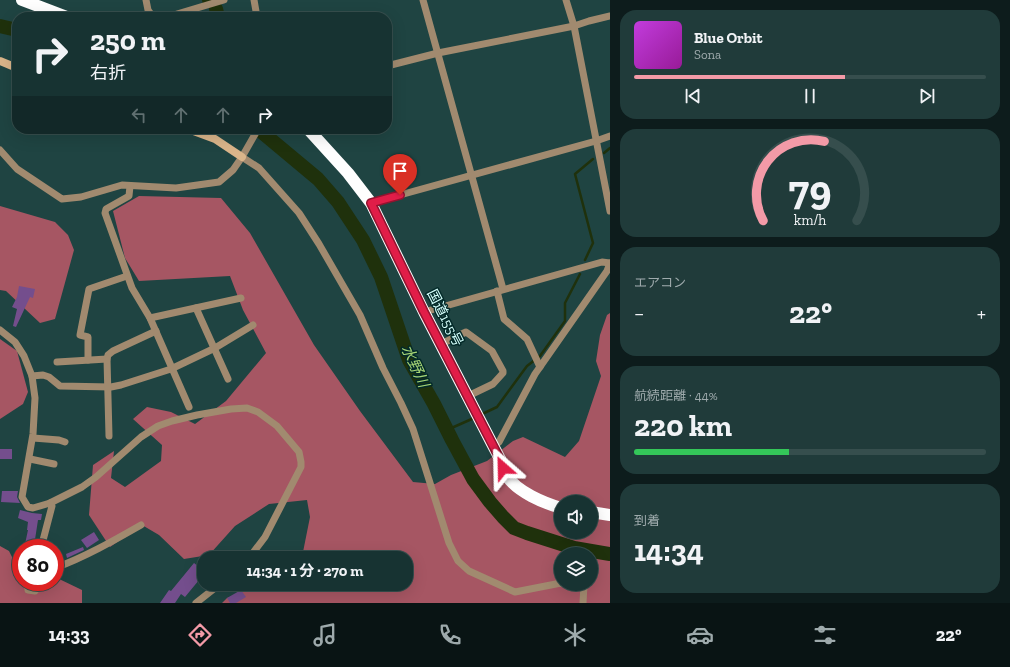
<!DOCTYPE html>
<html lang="ja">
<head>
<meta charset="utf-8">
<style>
  :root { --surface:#173332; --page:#203b3a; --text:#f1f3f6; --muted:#9eaaac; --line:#364e4d; --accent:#f39aa7 }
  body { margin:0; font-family:"Zilla Slab","Noto Sans JP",serif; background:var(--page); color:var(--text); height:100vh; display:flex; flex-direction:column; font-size:15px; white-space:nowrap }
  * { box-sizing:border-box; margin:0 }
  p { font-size:13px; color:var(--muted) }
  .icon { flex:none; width:22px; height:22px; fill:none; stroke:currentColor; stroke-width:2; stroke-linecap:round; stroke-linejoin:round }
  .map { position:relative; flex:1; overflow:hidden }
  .drawer { display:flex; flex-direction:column; gap:10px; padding:10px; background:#0d1c1c; width:400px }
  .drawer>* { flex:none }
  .hud { position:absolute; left:12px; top:12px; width:380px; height:122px; border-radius:16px; box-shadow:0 4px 16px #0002,0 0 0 1px var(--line); background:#173332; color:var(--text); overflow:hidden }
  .buttons { position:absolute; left:554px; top:495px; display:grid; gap:8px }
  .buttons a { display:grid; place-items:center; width:44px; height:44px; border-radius:50%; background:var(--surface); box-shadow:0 4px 16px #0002,0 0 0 1px var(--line); font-size:20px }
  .speed { position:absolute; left:12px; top:539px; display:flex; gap:8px; font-size:20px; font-weight:700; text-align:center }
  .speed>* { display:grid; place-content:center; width:52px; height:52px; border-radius:50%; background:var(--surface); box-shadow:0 4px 16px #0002,0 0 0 1px var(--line); line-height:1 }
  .speed .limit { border:6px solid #d22; background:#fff; color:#111 }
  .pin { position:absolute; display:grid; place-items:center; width:34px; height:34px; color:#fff; margin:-41px -17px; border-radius:50% 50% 50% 0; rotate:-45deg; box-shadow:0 0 4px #0007 }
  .pin .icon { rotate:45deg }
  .me { position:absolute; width:44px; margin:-22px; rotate:335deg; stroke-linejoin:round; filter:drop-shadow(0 0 3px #0008) }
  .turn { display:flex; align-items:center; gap:14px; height:84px; padding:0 12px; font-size:18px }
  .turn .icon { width:52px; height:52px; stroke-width:2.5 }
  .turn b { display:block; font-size:28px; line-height:34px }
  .lanes { display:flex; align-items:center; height:38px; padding:0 12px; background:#0003; justify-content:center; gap:20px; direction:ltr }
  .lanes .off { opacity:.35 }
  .big { font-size:30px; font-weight:700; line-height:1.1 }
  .drawer .card { flex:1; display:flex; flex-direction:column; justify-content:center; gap:6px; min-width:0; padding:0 14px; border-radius:16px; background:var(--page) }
  .drawer .dial { align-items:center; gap:0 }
  .dial svg { height:104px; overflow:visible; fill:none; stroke:var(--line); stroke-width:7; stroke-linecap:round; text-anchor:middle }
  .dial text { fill:var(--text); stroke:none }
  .song { display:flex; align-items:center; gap:12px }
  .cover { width:48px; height:48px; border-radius:6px; background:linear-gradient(135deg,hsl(290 70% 55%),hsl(300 70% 35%)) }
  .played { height:4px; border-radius:2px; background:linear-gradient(90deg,var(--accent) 60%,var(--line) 60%) }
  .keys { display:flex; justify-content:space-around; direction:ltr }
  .heat { display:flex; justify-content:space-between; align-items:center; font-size:22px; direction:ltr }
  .charge { height:6px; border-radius:3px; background:linear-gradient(90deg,#34c759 44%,var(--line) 0) }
  .trip { position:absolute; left:197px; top:551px; width:216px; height:40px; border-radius:16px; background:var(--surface); box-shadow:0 4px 16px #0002,0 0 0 1px var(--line); font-weight:700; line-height:40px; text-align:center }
  .tabs { display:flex; height:64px; justify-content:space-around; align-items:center; background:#091414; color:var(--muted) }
  .tabs .icon { width:28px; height:28px }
  .tabs .active { color:var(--accent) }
  .tabs b { font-size:18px; color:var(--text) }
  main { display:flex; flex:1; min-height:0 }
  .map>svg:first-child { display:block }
  .forest { fill:#a65663; fill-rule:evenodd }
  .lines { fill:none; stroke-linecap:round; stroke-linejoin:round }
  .stream { stroke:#1f310c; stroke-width:2.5 }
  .river { stroke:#1f310c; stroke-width:14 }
  .building { fill:#744e8d }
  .street { stroke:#a18a6f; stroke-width:7 }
  .secondary { stroke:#dab58a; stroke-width:8 }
  .highway { stroke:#fefefe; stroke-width:12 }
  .route-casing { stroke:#92132f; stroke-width:10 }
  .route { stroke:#e11d48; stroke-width:7 }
  .labels { text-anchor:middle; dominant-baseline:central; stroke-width:3; stroke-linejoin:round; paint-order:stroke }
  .street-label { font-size:14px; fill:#d5fffc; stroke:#032a29 }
  .water-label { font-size:15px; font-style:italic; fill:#a5d475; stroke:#032a29 }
</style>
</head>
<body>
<main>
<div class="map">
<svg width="610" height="603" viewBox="0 0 610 603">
  <rect width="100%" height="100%" fill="#1f4442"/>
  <g class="forest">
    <path d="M139,196L221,198L250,233L314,345L360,411L413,482L435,484L451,475L487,461L513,441L523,437L565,457L579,441L601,376L596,361L600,335L607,315L610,313V603H222L227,598L262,584H406V558H301L302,557L310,517L307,500L269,504L235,526L209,555L184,559L159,535L142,525L110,547L89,515L93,465L114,451L111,478L125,487L161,461L162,445L133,419L147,407L171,412L195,424L226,401L266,353L243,310L230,276L139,281L125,258L113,211ZM561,502H591V532H561ZM561,554H591V584H561Z"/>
    <path d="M0,206L55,222L68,235L74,250L55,319L40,323L6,291L0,290Z"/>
    <path d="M0,339L17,351L28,392L23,404L0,419Z"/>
    <path d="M0,546L9,551L21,575V582H55V577L82,590V603H0Z"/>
  </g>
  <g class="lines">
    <g class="stream">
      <path d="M604,153L610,148"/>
      <path d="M585,260L593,243L575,174L593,159"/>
      <path d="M480,415L497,407L527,366L540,356L565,321V303L580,274"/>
      <path d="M447,430L474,418"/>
    </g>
    <g class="river">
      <path d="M209,0L210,1"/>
      <path d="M216,9L218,17"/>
      <path d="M0,26L17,30"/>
      <path d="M258,129L318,179L338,202L363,240L381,277L409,360L434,404L452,440L473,479L490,502L503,517L514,528L527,533L574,548L610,554"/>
    </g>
  </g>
  <g class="building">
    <path d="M19,286L35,289L33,298L30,297L16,327L13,326L17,309L12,307L17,297Z"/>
    <rect x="0" y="449" width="12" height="10"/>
    <path d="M2,491H18L17,497L20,503L1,502Z"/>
    <path d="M20,510L32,513L42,514L41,520H38L34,546L25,544L28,530H27L28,522L18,518Z"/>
    <path d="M94,532L99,540L87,548L81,540Z"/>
    <path d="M83,547L84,550L67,558L66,554Z"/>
    <path d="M194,563L204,571V574L185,597L181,594L175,603H160L169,590L171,591Z"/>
    <path d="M241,590L246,597L236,603H230L227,598Z"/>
  </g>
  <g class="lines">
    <g class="street">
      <path d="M146,0L148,10L153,17"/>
      <path d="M254,0L257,17"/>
      <path d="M423,0L503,289"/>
      <path d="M566,0L574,26L610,211"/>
      <path d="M167,17L224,0"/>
      <path d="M387,66L438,53L574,26L589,21L610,16"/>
      <path d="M0,150L17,169L62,199L81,197L122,185L176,188L219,182L233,170L242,157L258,129"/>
      <path d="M242,157L259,168L299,213L319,244L360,315L383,368L401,403L413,429L449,543L458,561L469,571L515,592L561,583"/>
      <path d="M130,186L129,196L106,209L105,213L132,288L150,318L189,407"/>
      <path d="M371,203L596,141L610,136"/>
      <path d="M497,291L504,319L527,339L540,367"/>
      <path d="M196,308L228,379"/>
      <path d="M424,312L602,262L610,263"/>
      <path d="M150,318L241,298"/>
      <path d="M0,330L15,342L24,356L32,376L35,398L33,434L22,497L28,507L33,508L50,503L82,487L96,477L141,437L158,426L172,421L197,415L231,409L247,408L258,412L277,426L299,452L301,462V467L265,537L249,558"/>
      <path d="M441,344L466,332L492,351L503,371V373L493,384L468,396"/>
      <path d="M88,360V337L80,335L89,289L127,276"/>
      <path d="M57,362L107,359"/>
      <path d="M32,376L43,375L49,377L60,386L111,387L121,385L171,369L215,348L253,325"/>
      <path d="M109,436L107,359L108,355L113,351L156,331"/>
      <path d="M33,438L59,440L65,442"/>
      <path d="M493,446L499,442L535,374L607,271L610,263"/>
      <path d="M30,459L54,464"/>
      <path d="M41,548L52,506L50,503"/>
      <path d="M55,568C85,557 113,541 141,525"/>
      <path d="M28,582V590L35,591L42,582"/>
      <path d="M578,584L584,585L583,603"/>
      <path d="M196,603L220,584"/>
    </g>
    <g class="secondary">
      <path d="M0,61L17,68"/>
      <path d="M188,129L215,139L242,157"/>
    </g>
    <g class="highway">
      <path d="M22,0L67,17"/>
      <path d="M308,129L348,173L371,203L424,312L501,461C503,466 504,472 507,476C517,492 544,503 561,508"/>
      <path d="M591,512L610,515"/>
    </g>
  </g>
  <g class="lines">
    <g class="route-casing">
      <path id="route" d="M400,195L371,203L424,312L501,461L503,468"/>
    </g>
    <use href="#route" class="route"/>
  </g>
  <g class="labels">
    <g class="street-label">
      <text transform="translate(445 318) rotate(63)">国道155号</text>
    </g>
    <g class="water-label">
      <text transform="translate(415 366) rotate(65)">水野川</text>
    </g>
  </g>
</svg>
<div class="buttons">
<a><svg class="icon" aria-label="sound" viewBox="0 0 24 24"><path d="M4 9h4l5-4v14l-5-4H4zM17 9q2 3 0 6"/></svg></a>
<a><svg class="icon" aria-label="layers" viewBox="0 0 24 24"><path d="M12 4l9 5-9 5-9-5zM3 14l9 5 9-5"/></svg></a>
</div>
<div class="speed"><div class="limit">80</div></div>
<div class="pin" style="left:400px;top:195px;background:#d93025"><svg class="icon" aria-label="arrive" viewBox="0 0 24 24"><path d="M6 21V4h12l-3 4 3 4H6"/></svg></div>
<svg class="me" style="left:503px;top:468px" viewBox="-20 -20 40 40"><path d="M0-17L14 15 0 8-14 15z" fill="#e11d48" stroke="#fff" stroke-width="4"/></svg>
<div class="trip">14:34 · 1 分 · 270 m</div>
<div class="hud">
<div class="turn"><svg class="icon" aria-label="right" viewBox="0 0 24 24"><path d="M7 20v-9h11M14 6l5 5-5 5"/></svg><div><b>250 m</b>右折</div></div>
<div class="lanes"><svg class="icon off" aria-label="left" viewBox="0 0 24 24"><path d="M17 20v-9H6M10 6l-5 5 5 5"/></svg><svg class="icon off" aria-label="ahead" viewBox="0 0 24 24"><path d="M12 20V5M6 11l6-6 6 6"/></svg><svg class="icon off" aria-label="ahead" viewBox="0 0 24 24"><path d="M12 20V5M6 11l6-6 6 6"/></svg><svg class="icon" aria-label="right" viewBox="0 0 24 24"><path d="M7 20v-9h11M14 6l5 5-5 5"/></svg></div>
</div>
</div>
<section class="drawer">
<div class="card">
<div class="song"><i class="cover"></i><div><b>Blue Orbit</b><p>Sona</p></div></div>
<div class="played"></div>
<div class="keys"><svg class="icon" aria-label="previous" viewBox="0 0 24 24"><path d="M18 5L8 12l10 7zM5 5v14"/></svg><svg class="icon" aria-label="pause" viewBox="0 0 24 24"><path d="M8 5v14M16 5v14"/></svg><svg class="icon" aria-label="next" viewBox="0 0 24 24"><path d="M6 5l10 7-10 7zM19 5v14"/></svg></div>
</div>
<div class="card dial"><svg viewBox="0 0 100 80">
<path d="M14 69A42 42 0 1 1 86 69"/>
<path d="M14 69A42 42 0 0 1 61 8" stroke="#f39aa7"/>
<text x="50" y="56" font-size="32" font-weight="700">79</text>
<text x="50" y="72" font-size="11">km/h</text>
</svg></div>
<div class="card"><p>エアコン</p>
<div class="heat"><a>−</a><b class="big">22°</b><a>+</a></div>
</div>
<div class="card"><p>航続距離 · 44%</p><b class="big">220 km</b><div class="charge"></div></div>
<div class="card"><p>到着</p><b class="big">14:34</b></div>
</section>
</main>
<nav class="tabs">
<b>14:33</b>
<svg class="icon active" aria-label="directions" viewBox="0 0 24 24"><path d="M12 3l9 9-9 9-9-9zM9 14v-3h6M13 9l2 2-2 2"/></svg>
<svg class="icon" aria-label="music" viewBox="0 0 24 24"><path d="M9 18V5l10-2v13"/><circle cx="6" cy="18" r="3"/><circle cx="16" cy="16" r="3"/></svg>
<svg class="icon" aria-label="phone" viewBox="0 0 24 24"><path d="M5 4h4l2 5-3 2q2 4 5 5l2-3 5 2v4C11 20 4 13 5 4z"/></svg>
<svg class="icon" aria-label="climate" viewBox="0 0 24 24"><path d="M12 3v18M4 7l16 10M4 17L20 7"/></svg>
<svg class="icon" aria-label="car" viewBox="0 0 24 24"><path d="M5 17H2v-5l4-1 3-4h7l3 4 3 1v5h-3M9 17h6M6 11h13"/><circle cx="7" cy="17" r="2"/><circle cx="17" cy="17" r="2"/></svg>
<svg class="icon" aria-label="filters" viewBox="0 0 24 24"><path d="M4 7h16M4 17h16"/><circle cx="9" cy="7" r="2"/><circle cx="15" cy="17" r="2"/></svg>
<b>22°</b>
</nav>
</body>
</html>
